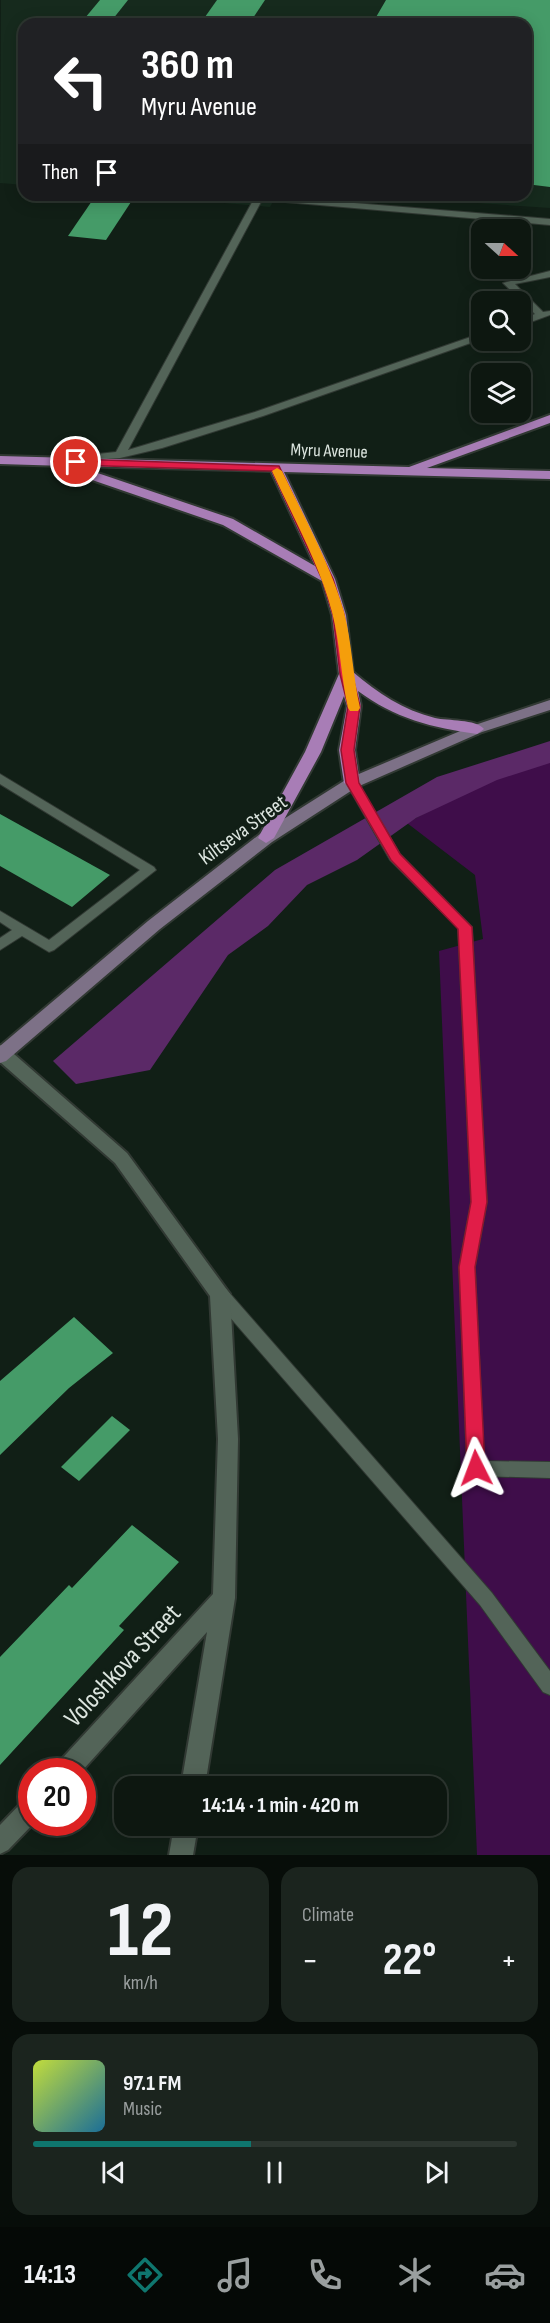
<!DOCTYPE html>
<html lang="en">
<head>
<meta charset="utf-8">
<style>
  :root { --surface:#0d1710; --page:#1b241e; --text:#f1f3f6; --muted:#9a9f9f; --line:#2d3630; --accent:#0f766e }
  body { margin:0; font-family:"Sofia Sans Condensed",sans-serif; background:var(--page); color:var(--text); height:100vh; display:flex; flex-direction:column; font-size:22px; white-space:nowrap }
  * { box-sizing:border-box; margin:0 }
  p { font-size:20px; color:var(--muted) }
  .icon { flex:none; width:33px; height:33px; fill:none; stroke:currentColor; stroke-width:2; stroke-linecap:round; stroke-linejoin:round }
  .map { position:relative; height:1855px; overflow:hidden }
  .drawer { display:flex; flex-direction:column; gap:12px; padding:12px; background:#070d09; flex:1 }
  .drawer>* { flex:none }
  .hud { position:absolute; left:18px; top:18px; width:514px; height:183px; border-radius:18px; box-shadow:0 3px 15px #0003,0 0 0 2px var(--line); background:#202124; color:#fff; overflow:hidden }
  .needle { width:39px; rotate:111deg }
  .buttons { position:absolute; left:471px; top:219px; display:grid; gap:12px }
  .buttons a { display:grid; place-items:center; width:60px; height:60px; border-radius:12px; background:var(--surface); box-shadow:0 3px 15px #0003,0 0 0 2px var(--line); font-size:30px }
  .speed { position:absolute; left:18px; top:1758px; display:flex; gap:12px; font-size:30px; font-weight:700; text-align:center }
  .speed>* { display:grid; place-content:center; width:78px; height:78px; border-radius:50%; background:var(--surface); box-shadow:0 3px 15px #0003,0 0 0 2px var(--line); line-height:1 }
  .speed .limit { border:9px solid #d22; background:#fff; color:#111 }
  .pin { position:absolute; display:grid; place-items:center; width:51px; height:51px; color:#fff; margin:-26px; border:3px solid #fff; border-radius:50%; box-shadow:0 2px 6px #0007 }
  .me { position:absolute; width:66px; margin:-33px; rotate:357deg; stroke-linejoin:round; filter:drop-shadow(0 0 4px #0008) }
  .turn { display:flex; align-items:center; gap:21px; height:126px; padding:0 24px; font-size:27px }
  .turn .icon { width:78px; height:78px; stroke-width:2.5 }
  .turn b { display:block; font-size:42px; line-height:51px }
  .then { display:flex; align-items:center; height:57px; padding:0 24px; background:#0003; gap:12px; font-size:22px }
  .big { font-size:45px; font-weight:700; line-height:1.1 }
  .drawer .tile { flex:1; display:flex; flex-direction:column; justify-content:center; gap:9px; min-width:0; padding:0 21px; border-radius:18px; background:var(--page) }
  .drawer .dial { align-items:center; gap:0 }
  .dial b { font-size:78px; line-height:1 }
  .song { display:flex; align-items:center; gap:18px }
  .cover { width:72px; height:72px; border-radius:9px; background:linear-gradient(135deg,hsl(70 70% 55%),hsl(200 70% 35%)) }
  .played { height:6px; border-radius:3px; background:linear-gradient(90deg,var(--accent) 45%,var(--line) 45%) }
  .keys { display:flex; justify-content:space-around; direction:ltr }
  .heat { display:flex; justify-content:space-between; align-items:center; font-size:33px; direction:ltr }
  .drawer .tiles { flex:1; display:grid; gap:12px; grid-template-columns:1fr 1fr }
  .tile:last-child { grid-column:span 2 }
  .trip { position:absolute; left:114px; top:1776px; width:333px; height:60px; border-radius:18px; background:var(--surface); box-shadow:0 3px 15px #0003,0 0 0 2px var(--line); font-weight:700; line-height:60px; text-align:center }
  .dock { display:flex; height:96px; justify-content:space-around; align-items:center; background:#050906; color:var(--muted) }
  .dock .icon { width:42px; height:42px }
  .dock .on { color:var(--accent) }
  .dock b { font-size:27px; color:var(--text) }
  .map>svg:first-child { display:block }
  .built { fill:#162a1d }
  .green { fill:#3f0d4a }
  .forest { fill:#5b2967 }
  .building { fill:#459b68 }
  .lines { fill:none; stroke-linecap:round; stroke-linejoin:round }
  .service-casing { stroke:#313933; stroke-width:2 }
  .minor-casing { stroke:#313933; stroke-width:4 }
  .secondary-casing { stroke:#313933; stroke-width:4 }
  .primary-casing { stroke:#313933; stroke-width:4 }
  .service { fill:#536458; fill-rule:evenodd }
  .minor { fill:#536458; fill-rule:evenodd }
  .secondary { fill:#7d7187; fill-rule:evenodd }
  .primary { fill:#a87db6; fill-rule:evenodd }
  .route { fill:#e11d48; stroke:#92132f; stroke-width:1.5 }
  .slow { fill:#f59e0b }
  .labels { text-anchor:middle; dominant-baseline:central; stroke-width:6; stroke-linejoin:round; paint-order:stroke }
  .far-street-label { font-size:18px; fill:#dce5df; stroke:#111f16 }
  .street-label { font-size:21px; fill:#dce5df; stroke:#111f16 }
  .near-street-label { font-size:26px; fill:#dce5df; stroke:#111f16 }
</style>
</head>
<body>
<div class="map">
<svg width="550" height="1855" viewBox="0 0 550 1855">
  <rect width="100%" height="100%" fill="#111f16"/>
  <g class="built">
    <path d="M1,0H550V208L360,195H526V24H24V185L0,183Z"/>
    <path d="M132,195H277L270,207Z"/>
  </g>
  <path class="green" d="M550,754V1855H477L439,951L483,939L475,875L407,823L473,787Z"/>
  <path class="forest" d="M550,741V763L497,780L416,818L357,860L307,885L268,926L228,955L150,1070L76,1084L53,1061L275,870L437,777Z"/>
  <g class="building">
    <path d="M100,0H128L109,24H80Z"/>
    <path d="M217,0H265L249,24H200Z"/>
    <path d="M386,0H550V187L526,184V24H372Z"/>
    <path d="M94,198L131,202L106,240L68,236Z"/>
    <path d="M0,814L110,875L72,907L0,866Z"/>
    <path d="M74,1317L113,1353L69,1388L0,1455V1381Z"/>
    <path d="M112,1416L130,1430L79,1481L61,1467Z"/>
    <path d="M132,1525L179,1562L119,1626L124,1630L0,1765V1657L69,1585L72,1588Z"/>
  </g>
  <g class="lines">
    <g class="service-casing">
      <g id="service">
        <path d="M256,195L550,219V225L262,200L128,450L255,412L482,333V339L263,416L162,448L120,458L67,462L66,460L71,457L116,452Z"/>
        <path d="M550,271V277L515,284L543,312L550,311V315L520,326V320L535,314L503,283Z"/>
        <path d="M0,774L154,867L156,870L54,950L49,952L22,936L0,950V938L12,930L0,922V911L49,940L140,870L0,784Z"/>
        <path d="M352,779L356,780L400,854L472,927L487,1202L475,1267L484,1461L550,1462V1478L476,1476L470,1473L467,1468L459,1267L471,1202L458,928L390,860L346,783Z"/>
        <path d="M220,1287L226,1289L492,1593L550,1671V1695L543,1692L480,1605L214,1299L212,1294L214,1289Z"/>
      </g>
    </g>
    <g class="minor-casing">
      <g id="minor">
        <path d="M0,1045L6,1047L127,1153L230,1294L238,1439L235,1598L205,1786H181L207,1632L81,1772H54L57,1764L213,1594L218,1439L210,1296L115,1163L0,1062Z"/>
        <path d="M32,1796V1822H35L8,1850L0,1854V1825L24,1800Z"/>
        <path d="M174,1826H198L193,1855H169Z"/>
      </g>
    </g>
    <g class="secondary-casing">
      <path id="secondary" d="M550,700V710L482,732L357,787L272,842L160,929L6,1061L0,1063V1046L148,921L260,834L347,779L472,726Z"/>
    </g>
    <g class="primary-casing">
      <path id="primary" d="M550,415V423L427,468L550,471V479L284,472L335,579L346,615L353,672C378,693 403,710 435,718C448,721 476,719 484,729L477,734C433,728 394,718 358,691L361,706L355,750L360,783L352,788L344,783L339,750L347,706L344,696L321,752L274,838L266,843L258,838L305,752L339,674L332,615L322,581L223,525L66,471V466L0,464V456L409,467ZM77,466L271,471L315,566L233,519Z"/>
    </g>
    <use href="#service" class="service"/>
    <use href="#minor" class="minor"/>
    <use href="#secondary" class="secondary"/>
    <use href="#primary" class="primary"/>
  </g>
  <path class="route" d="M76,459L279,466L333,579L344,615L352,674L360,706L354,750L359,783L400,854L472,927L487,1202L475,1267L485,1468L482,1474L476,1476L470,1474L467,1468L459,1267L471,1202L458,929L391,860L346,783L341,750L348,706L340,674L333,615L322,579L272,471L73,465V460Z"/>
  <path class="slow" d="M277,468L282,471C304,517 330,563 344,612C352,643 353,677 360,708L358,711H350L348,708C341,677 340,643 332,612C319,563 293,517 272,471Z"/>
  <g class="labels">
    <g class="far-street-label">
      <text transform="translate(329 451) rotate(2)">Myru Avenue</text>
    </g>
    <g class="street-label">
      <text transform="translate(243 830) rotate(-36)">Kiltseva Street</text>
    </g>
    <g class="near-street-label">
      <text transform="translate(123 1666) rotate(-47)">Voloshkova Street</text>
    </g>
  </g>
</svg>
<div class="buttons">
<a><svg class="needle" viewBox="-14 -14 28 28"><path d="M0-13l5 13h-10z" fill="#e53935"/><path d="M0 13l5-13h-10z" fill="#9a9f9f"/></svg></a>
<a><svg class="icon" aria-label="search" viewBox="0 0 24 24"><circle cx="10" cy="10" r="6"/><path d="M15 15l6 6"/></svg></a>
<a><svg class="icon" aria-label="layers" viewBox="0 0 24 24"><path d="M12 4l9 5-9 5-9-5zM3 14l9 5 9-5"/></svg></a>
</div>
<div class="speed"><div class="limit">20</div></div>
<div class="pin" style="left:76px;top:462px;background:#d93025"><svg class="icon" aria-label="arrive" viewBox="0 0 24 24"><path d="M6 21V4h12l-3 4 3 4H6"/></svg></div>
<svg class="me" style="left:476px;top:1468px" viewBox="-20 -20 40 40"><path d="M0-17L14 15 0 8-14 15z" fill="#e11d48" stroke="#fff" stroke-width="4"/></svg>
<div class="trip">14:14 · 1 min · 420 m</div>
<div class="hud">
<div class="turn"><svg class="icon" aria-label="left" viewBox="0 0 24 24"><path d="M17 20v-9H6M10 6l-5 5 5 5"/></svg><div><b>360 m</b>Myru Avenue</div></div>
<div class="then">Then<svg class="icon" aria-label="arrive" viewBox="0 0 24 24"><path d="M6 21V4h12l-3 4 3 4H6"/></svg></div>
</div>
</div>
<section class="drawer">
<div class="tiles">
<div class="tile dial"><b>12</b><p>km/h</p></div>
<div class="tile"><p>Climate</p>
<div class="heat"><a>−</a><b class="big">22°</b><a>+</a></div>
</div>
<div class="tile">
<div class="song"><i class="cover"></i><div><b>97.1 FM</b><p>Music</p></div></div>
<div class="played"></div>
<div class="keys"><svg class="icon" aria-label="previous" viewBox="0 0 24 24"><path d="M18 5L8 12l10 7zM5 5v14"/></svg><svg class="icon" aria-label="pause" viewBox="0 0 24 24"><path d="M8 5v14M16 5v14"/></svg><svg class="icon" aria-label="next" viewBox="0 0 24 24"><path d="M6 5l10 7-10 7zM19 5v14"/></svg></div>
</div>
</div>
</section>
<nav class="dock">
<b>14:13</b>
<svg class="icon on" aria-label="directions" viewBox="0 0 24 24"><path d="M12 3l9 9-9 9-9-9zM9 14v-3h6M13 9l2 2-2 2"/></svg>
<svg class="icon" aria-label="music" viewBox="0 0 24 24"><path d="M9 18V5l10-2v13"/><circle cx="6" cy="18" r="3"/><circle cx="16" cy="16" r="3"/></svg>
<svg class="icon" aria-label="phone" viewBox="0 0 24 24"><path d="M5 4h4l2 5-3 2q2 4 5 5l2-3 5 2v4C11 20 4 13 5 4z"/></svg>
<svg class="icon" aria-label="climate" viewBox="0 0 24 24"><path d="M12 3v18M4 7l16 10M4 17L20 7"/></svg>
<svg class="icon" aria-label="car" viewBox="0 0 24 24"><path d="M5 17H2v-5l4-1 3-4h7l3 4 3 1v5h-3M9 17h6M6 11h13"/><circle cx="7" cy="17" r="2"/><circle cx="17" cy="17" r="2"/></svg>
</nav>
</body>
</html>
